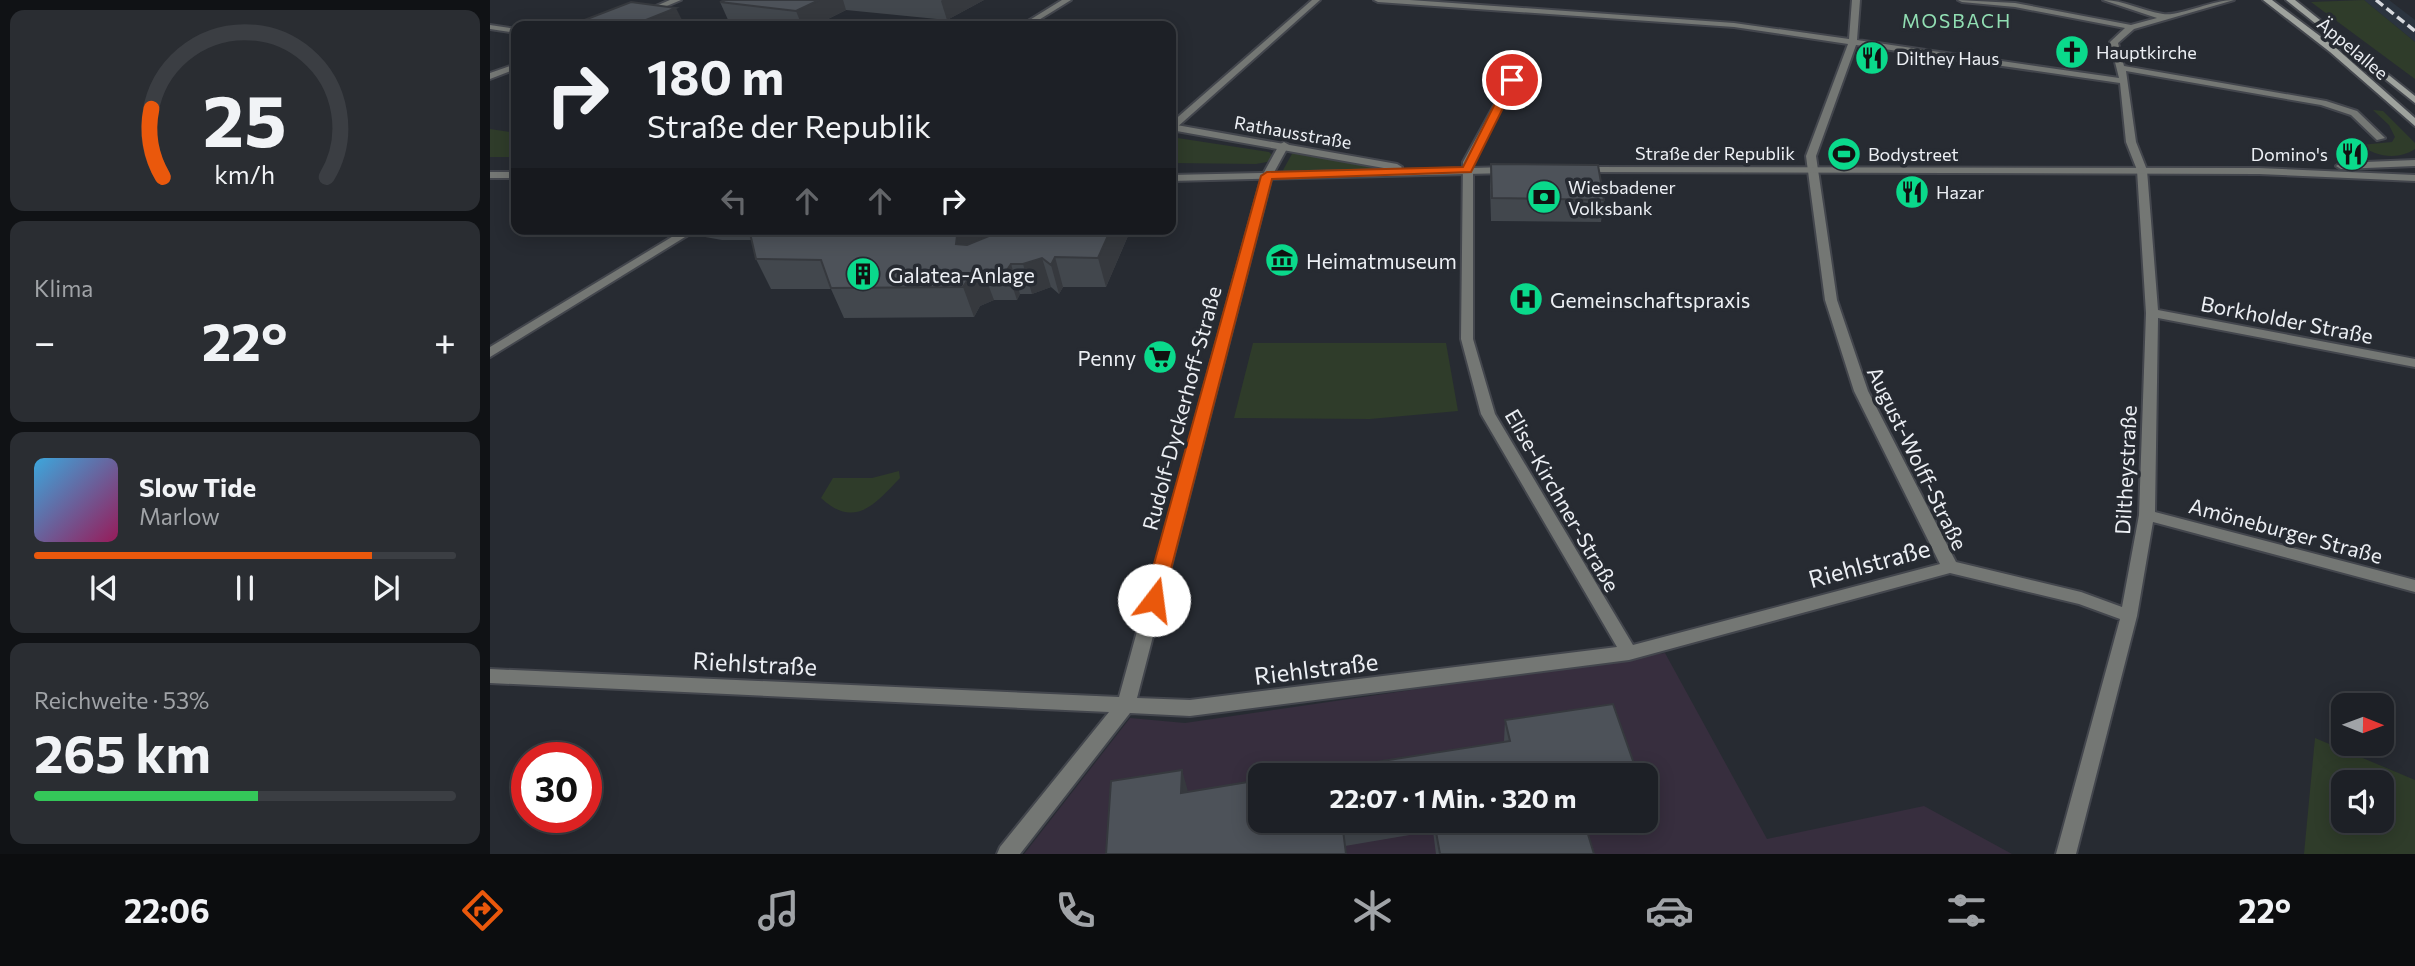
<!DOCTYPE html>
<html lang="de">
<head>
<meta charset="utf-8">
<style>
  :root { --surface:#1d2026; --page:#2a2d32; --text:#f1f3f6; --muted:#a0a3a7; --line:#3b3e43; --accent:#ea580c }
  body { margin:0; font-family:Commissioner,sans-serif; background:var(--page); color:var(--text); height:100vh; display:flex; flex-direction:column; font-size:26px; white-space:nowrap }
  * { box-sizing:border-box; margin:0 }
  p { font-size:23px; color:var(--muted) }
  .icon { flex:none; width:38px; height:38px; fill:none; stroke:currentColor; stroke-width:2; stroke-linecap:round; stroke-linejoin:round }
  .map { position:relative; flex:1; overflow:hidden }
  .side { display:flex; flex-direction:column; gap:10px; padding:10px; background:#101215; width:490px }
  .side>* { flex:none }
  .guide { position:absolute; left:21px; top:21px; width:665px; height:214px; border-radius:14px; box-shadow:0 4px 18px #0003,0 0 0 2px var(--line); background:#1d2026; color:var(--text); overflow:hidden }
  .needle { width:46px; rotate:91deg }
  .buttons { position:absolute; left:1841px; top:693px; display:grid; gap:14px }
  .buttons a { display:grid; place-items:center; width:63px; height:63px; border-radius:14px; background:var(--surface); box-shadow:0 4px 18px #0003,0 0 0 2px var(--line); font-size:35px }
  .speed { position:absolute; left:21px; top:742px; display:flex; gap:14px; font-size:35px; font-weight:700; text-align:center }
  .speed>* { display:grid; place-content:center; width:91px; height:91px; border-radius:50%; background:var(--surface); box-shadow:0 4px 18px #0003,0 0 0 2px var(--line); line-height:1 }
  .speed .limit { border:10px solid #d22; background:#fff; color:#111 }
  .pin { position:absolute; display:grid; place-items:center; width:60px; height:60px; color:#fff; margin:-30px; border:4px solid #fff; border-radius:50%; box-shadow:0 2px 7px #0007 }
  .me { position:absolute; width:77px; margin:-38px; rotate:15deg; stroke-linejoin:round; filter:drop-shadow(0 0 5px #0008) }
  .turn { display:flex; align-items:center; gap:24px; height:147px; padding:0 21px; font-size:32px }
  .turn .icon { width:91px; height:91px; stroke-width:2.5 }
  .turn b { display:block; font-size:49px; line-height:60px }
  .lanes { display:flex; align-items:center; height:66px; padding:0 21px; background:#0003; justify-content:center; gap:35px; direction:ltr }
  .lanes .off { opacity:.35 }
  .big { font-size:52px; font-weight:700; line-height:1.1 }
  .side .tile { flex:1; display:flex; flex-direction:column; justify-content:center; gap:10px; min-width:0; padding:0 24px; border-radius:14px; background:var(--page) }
  .side .dial { align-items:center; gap:0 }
  .dial svg { height:182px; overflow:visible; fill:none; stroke:var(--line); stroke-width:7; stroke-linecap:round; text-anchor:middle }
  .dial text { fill:var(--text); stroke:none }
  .song { display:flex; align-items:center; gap:21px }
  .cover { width:84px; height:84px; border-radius:10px; background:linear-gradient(135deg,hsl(200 70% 55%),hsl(330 70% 35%)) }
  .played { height:7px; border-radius:4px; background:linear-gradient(90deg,var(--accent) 80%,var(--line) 80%) }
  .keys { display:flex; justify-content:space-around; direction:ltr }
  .heat { display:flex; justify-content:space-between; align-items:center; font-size:38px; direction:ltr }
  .charge { height:10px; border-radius:5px; background:linear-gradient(90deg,#34c759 53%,var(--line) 0) }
  .trip { position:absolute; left:758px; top:763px; width:410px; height:70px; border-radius:14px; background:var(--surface); box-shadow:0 4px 18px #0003,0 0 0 2px var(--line); font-weight:700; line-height:70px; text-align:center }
  .tabs { display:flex; height:112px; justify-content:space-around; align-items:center; background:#0c0d0f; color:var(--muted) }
  .tabs .icon { width:49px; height:49px }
  .tabs .on { color:var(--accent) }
  .tabs b { font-size:32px; color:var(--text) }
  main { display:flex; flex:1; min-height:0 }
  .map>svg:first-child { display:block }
  .built { fill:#2b343f }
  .education { fill:#372e3e; fill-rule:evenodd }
  .green { fill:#2f3c2a; fill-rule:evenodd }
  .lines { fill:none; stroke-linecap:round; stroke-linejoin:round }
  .minor-casing { stroke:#43464d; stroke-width:4 }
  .tertiary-casing { stroke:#43464d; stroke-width:4 }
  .secondary-casing { stroke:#43464d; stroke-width:4 }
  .minor { fill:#747774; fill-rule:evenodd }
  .tertiary { fill:#747774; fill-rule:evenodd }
  .secondary { fill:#9ea29d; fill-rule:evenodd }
  .rail { stroke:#d5d8dd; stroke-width:3.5; stroke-dasharray:9 4.5; stroke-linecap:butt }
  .wall { fill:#42474d }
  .shaded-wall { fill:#36393e }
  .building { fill:#4d5259; stroke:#36393e; stroke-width:2 }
  .route { fill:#ea580c; stroke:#983908; stroke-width:2 }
  .labels { text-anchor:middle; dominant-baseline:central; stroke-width:7; stroke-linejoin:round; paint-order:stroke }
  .far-street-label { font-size:18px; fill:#eceff4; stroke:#272b32 }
  .far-poi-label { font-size:18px; fill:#eceff4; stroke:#272b32; text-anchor:start }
  .far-neighbourhood-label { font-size:19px; letter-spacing:2px; fill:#91dfb3; stroke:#272b32 }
  .poi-label { font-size:21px; fill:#eceff4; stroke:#272b32; text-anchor:start }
  .street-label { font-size:21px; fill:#eceff4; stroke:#272b32 }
  .near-street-label { font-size:24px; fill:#eceff4; stroke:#272b32 }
</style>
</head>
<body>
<main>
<section class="side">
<div class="tile dial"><svg viewBox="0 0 100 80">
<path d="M14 69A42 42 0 1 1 86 69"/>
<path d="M14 69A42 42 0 0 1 9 39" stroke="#ea580c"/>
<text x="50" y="56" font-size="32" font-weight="700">25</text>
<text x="50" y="72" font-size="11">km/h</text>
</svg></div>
<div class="tile"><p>Klima</p>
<div class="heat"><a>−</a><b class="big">22°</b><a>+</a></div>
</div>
<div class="tile">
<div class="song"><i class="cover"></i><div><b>Slow Tide</b><p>Marlow</p></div></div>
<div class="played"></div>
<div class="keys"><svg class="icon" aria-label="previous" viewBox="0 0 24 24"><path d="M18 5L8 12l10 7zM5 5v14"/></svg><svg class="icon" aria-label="pause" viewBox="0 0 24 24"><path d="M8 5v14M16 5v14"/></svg><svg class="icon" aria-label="next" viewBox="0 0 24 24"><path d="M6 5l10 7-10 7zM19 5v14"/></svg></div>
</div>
<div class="tile"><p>Reichweite · 53%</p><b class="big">265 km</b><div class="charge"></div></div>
</section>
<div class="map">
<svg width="1925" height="854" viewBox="0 0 1925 854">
  <rect width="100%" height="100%" fill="#272b32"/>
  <path class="built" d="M1874,0H1899L1925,20V42Z"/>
  <path class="education" d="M1175,653L1277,839L1434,806L1522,854H534L640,718L695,723ZM770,775H1155V821H770Z"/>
  <g class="green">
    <path d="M1874,0L1925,42V79L1821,2Z"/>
    <path d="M1883,110L1893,111L1925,143V149C1907,161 1885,156 1870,145L1902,142L1905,137L1899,125Z"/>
    <path d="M0,129L26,133V157H0Z"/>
    <path d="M681,137L779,152L783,156L777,162L766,164L681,163Z"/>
    <path d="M803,152L894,168L892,172H792Z"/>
    <path d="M763,343H956L968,411L880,419L744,418Z"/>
    <path d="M409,471L410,478C386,503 365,530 331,498L343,478H382Z"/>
    <path d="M1825,738L1925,780V854H1814ZM1892,782V821H1853V782Z"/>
  </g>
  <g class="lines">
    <g class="minor-casing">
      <g id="minor">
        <path d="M180,0H191L129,26H119Z"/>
        <path d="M572,0H581L539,26H530Z"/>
        <path d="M822,0H830L685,129L681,130V123Z"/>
        <path d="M884,0H920L1244,23L1359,39L1362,0H1370L1367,40L1629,78L1620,42L1635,28L1525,7L1472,2L1468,0L1525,3L1641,25L1667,18L1613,0C1634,0 1652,11 1673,14C1688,17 1722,0 1744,0L1644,29L1628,43L1634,66L1836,101L1867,111L1895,138L1887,140L1861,115L1831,105L1636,71L1646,142L1657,170L1668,310L1925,359V367L1668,318L1665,512L1925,580V592L1663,522L1647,616L1586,854H1566L1630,619L1589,604L1460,573L1139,660L700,716L640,713L530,854H507L510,847L619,712L0,683V669L629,697L772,176L789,145L794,142L799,145L782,176L647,698L700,700L1127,647L991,414L971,339L973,162L1018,80L1022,77L1026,80L983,162V339L1005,414L1143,645L1450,564L1364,391L1335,300L1316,156L1358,44L1244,27L888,2ZM1366,45L1630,83L1636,142L1647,170L1656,313L1649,515L1632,607L1591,592L1466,562L1378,391L1347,300L1326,156Z"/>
        <path d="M26,64V69L0,79V73Z"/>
        <path d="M195,229H208L0,357V347Z"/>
      </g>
    </g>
    <g class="tertiary-casing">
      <g id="tertiary">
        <path d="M0,25L26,29V33L0,29Z"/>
        <path d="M681,124L907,164L912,167L909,170L1018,167L1023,170L1018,173L681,181V175L905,170L681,130Z"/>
        <path d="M1925,160V166L1851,169L1846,166L1851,163Z"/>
        <path d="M1091,167L1769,168L1925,175V181L1769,174L1087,172V168Z"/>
        <rect x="0" y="172" width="26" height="6"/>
      </g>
    </g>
    <g class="secondary-casing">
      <g id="secondary">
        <path d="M1773,0H1782L1846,48L1925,118V126L1840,52Z"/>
        <path d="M1796,0H1805L1925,96V103Z"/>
      </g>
    </g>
    <use href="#minor" class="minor"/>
    <use href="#tertiary" class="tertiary"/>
    <use href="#secondary" class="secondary"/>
    <path class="rail" d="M1886,0L1925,31"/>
  </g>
  <g class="wall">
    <path d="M235,0H494L457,20L356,10L324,26H274L239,22L230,2Z"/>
    <path d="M1001,164L1114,200L1111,222L1001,221L1000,186Z"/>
    <path d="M201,229H509L510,231L560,233L558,229H641L616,287H573L569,294L561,287L542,294H530L527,300H504L490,306L484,317L354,318L341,289H281L266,259L262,240H232L204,235Z"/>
    <path d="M1015,720L1148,775L1014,742Z"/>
    <path d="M698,792L770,821H1150L1097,830L1104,854H946L943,831L855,846L856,854H616Z"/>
  </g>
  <g class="shaded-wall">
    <path d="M329,0H353L356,10L324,26H312L306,11Z"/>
    <path d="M452,0H494L457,20L451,1Z"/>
    <path d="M186,8L195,26H141Z"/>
    <path d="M483,229H509L516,249L466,244L467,236Z"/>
    <path d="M621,229H641L616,287L608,258Z"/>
    <path d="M565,257L573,287L569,294L561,265Z"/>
    <path d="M552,258L561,287L542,294L533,264Z"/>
    <path d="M521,264L530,294L527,300L517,270Z"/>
    <path d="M493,271L504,300L490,306L484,317L473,287L480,276Z"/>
    <path d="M692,770L699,795L691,793Z"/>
  </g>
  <g class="building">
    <path d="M235,0H329L306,11L230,2Z"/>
    <path d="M141,2L186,8L141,26H79Z"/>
    <path d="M1001,164L1108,165L1114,200L1002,198Z"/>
    <path d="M259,229H483L467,236L466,244L477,245L511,231L568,233L566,229H621L608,258L565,257L561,265L552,258L533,264H521L517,270L493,271L480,276L473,287L341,288L331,260L266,259Z"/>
    <path d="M1123,704L1148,775H803L1020,741L1015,720Z"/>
    <path d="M692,770L691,793L770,780V821H860L852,822L856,854H616L621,781Z"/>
    <path d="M944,821H1094L1104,854H950Z"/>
  </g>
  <path class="route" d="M1018,78L1027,80L981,172L782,179L673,600L664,607L657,605L654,600L771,176L777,172L973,167Z"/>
  <defs>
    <g id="church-disc" transform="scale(1.75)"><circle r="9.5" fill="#0ad98b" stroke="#272b32"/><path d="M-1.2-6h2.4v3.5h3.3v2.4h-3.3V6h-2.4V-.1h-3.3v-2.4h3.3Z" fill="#111"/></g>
    <g id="restaurant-disc" transform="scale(1.75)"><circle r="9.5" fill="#0ad98b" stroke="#272b32"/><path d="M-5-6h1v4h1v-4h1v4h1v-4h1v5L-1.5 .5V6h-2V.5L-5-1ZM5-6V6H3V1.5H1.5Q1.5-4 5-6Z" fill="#111"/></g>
    <g id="stadium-disc" transform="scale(1.75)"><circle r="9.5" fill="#0ad98b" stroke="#272b32"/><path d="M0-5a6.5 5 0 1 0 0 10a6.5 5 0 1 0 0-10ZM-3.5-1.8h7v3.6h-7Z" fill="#111"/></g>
    <g id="bank-disc" transform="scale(1.75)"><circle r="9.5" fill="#0ad98b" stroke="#272b32"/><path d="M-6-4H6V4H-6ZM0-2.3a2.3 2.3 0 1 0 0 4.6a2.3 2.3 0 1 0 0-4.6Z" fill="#111"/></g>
    <g id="museum-disc" transform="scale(1.75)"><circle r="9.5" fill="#0ad98b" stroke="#272b32"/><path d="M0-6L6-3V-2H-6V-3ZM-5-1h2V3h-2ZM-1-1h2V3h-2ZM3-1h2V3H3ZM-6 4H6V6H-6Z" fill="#111"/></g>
    <g id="building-disc" transform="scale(1.75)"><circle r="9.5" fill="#0ad98b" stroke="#272b32"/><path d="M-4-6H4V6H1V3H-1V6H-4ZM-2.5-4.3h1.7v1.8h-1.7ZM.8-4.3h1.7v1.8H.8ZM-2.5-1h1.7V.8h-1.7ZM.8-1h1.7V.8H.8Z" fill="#111"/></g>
    <g id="hospital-disc" transform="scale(1.75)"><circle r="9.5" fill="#0ad98b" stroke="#272b32"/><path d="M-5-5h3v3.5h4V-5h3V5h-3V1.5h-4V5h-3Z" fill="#111"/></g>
    <g id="supermarket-disc" transform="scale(1.75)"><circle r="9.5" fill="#0ad98b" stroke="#272b32"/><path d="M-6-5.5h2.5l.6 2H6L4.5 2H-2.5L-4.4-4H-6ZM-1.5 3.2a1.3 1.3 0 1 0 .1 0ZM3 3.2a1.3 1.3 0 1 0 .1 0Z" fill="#111"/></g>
  </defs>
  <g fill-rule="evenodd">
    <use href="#church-disc" x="1582" y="52"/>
    <use href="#restaurant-disc" x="1382" y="58"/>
    <use href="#stadium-disc" x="1354" y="154"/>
    <use href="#restaurant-disc" x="1862" y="154"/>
    <use href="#restaurant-disc" x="1422" y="192"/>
    <use href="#bank-disc" x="1054" y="197"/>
    <use href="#museum-disc" x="792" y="260"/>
    <use href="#building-disc" x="373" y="274"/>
    <use href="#hospital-disc" x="1036" y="299"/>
    <use href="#supermarket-disc" x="670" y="357"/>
  </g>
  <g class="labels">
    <g class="far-street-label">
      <text transform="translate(1863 48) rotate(40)">Äppelallee</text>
      <text transform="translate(803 132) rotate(10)">Rathausstraße</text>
      <text x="1225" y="153">Straße der Republik</text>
    </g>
    <g class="far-poi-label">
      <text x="1606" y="52">Hauptkirche</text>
      <text x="1406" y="58">Dilthey Haus</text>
      <text x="1378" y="154">Bodystreet</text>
      <text x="1838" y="154" text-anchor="end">Domino's</text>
      <text x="1078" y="187">Wiesbadener<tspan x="1078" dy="21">Volksbank</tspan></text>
      <text x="1446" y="192">Hazar</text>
    </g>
    <g class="far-neighbourhood-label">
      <text x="1467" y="20">MOSBACH</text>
    </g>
    <g class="poi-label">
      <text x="816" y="260">Heimatmuseum</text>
      <text x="398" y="274">Galatea-Anlage</text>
      <text x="1060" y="299">Gemeinschaftspraxis</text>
      <text x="646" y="357" text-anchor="end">Penny</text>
    </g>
    <g class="street-label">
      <text transform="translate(1797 319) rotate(11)">Borkholder Straße</text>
      <text transform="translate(691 408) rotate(-75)">Rudolf-Dyckerhoff-Straße</text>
      <text transform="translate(1428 458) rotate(64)">August-Wolff-Straße</text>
      <text transform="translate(1635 470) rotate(-87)">Diltheystraße</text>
      <text transform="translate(1073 500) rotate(60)">Elise-Kirchner-Straße</text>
      <text transform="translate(1796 530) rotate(15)">Amöneburger Straße</text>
    </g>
    <g class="near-street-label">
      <text transform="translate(1379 563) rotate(-15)">Riehlstraße</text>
      <text transform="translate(265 663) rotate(3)">Riehlstraße</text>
      <text transform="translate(826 668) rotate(-7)">Riehlstraße</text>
    </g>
  </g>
</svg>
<div class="buttons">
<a><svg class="needle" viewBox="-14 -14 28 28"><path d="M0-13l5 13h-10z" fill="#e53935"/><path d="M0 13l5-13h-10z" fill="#a0a3a7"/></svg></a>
<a><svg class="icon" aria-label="sound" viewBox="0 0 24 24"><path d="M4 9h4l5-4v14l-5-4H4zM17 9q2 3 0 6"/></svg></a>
</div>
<div class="speed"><div class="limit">30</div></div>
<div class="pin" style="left:1022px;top:80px;background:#d93025"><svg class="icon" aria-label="arrive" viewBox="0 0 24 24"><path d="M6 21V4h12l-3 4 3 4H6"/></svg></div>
<svg class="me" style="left:664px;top:600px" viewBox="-20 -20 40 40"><circle r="19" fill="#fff"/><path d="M0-13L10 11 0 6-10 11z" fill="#ea580c"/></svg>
<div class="trip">22:07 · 1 Min. · 320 m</div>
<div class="guide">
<div class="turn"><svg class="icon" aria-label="right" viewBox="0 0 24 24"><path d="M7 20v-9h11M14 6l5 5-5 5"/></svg><div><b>180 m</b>Straße der Republik</div></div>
<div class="lanes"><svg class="icon off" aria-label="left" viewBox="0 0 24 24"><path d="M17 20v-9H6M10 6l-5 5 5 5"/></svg><svg class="icon off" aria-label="ahead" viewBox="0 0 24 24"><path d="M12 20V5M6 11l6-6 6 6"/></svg><svg class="icon off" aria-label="ahead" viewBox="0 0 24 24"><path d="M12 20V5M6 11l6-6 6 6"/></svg><svg class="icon" aria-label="right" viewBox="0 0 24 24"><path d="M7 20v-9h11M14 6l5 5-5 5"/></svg></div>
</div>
</div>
</main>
<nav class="tabs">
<b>22:06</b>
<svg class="icon on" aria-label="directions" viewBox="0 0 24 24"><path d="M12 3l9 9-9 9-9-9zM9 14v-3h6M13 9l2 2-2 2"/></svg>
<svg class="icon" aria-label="music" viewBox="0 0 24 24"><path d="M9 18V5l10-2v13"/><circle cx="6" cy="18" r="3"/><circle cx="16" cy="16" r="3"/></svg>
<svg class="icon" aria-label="phone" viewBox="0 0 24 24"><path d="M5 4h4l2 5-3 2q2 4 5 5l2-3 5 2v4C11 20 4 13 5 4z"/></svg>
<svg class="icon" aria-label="climate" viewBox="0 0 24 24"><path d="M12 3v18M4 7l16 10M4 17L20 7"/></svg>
<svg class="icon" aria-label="car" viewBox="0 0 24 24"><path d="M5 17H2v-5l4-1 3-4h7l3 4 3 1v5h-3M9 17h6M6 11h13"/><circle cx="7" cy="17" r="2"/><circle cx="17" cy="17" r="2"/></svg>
<svg class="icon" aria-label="filters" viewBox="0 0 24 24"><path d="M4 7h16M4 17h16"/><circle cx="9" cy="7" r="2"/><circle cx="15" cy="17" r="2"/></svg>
<b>22°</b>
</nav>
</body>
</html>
